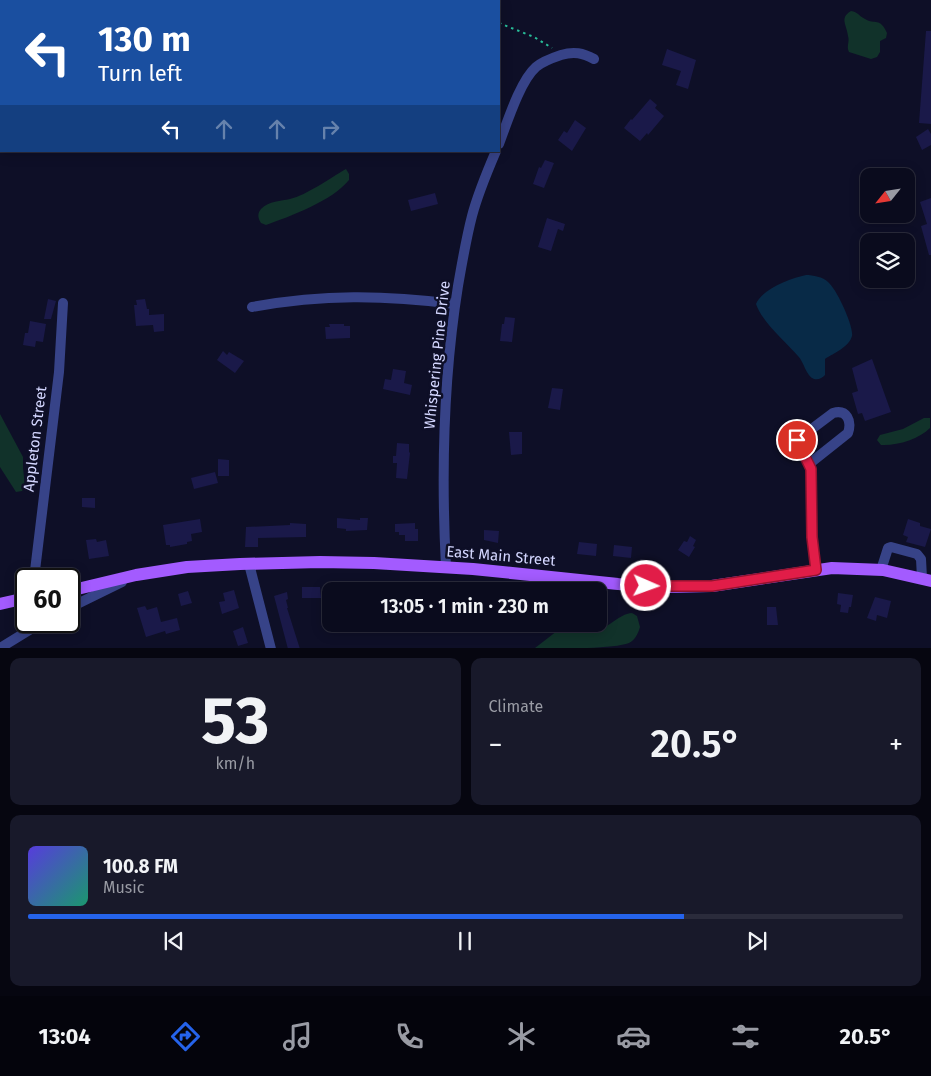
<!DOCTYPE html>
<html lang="en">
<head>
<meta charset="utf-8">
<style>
  :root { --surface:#0a0b1d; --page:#18192a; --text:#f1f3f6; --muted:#999ba4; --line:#2a2b3b; --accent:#2563eb }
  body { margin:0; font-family:"Fira Sans",sans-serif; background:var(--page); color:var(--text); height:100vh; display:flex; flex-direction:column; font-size:19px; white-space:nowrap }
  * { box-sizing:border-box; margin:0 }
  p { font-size:16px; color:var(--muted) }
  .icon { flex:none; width:28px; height:28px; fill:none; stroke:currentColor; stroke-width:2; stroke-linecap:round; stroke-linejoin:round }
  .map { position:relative; height:648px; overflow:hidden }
  .panel { display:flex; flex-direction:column; gap:10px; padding:10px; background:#060610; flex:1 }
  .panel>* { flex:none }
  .hud { position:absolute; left:0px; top:0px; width:500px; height:152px; box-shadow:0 2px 12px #0003,0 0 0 1px var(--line); background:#1a4fa0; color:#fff; overflow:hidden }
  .needle { width:32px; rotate:240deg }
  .tools { position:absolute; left:860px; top:168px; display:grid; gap:10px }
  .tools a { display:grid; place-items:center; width:55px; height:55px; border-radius:10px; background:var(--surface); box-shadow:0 2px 12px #0003,0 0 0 1px var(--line); font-size:25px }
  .speed { position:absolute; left:15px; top:568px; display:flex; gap:10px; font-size:25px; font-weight:700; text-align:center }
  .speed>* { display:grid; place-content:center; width:65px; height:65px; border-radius:50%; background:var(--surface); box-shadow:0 2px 12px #0003,0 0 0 1px var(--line); line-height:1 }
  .speed .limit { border:2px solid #111; border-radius:8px; background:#fff; color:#111 }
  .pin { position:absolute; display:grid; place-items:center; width:42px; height:42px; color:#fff; margin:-21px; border:2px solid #fff; border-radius:50%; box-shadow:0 1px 5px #0007 }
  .me { position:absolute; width:55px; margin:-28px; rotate:92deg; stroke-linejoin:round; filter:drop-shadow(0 0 4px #0008) }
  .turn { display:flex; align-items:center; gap:18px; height:105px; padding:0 15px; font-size:22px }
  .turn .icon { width:65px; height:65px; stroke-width:2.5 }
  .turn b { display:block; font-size:35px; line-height:42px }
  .lanes { display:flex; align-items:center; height:48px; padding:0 15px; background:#0003; justify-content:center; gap:25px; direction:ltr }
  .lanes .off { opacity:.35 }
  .big { font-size:38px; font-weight:600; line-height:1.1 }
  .panel .widget { flex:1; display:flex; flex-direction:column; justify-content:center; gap:8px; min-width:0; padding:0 18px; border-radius:10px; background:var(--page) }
  .panel .dial { align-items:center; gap:0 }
  .dial b { font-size:65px; line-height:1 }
  .song { display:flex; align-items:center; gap:15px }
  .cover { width:60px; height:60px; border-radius:8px; background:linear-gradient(135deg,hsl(250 70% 55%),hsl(160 70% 35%)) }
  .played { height:5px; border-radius:2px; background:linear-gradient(90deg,var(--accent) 75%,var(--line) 75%) }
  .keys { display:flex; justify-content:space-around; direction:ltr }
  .heat { display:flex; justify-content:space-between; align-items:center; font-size:28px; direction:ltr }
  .panel .tiles { flex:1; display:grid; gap:10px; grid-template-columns:1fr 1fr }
  .widget:last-child { grid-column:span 2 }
  .trip { position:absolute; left:322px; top:582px; width:285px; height:50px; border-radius:10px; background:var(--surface); box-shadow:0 2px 12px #0003,0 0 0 1px var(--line); font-weight:600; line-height:50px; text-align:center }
  .dock { display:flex; height:80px; justify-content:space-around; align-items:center; background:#04040c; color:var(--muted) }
  .dock .icon { width:35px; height:35px }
  .dock .on { color:var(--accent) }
  .dock b { font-size:22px; color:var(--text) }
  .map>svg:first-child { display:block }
  .green { fill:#11322a }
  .water { fill:#082a47 }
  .building { fill:#1a1949 }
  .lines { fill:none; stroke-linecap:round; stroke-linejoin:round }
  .path { stroke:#29be99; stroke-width:2; stroke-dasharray:2.5 4; stroke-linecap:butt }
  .minor { stroke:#374388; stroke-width:10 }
  .major { stroke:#a35bff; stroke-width:12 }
  .route-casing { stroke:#92132f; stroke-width:12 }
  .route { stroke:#e11d48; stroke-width:9 }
  .labels { text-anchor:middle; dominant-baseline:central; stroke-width:5; stroke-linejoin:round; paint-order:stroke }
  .street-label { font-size:15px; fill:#d4d7ff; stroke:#0e0f27 }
</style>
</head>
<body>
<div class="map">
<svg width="931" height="649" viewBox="0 0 931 649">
  <rect width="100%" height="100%" fill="#0e0f27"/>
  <g class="green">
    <path d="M851,11C858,12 859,16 865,19C875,25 880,17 887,33L886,38L880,41V52L877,57L871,59L849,52C846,46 850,42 848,36C847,25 839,18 851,11Z"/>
    <path d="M346,169L349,174V180C332,201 291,216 266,225L261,223C258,218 257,214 261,209C269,201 281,201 290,199C307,195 330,178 346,169Z"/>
    <path d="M0,414L23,457V468L25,486L22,491L16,492L0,467Z"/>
    <path d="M924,418H930V428C919,439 897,446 881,445L877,440L880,435L903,429Z"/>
    <path d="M632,613L637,616L640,627C638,634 635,640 629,643C614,649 555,649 535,648L566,624H591L595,630C609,629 618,614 632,613Z"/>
  </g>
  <path class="water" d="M806,275C813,275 823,277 828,282C836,288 854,326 852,336C849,347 834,353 825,359V375C822,378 819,380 814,379C806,376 804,362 798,356C786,342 762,322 756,304C762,289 791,278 806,275Z"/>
  <g class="building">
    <path d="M926,31H931V124L919,123Z"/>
    <path d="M667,49L696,60L688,89L676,85L681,71L662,65Z"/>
    <path d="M650,99L657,105L655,108L664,116L648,135L647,133L640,141L624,128L631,119L632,120Z"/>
    <path d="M575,120L586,128L572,151L558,140L564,131L567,133Z"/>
    <path d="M928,129L931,134V145L922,150L916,137Z"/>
    <path d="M545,160L554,163L544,188L533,184L539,167L541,168Z"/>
    <path d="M435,193L438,204L411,211L408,200Z"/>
    <path d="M931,198V255H929L921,226L927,224L920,202Z"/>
    <path d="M547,218L565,224L563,231L558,229L551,251L538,247Z"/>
    <path d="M48,299L56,301L51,319H44Z"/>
    <path d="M145,299L147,309H149V315L164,314V331L154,332L153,325L136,326L134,305H137L136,300Z"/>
    <path d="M505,317L515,318L512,342L500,341L502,324H504Z"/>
    <path d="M30,321L46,324L43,342L36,341L35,347L23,345L25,333H28Z"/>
    <path d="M329,324H344V326H350V338L326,339L325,327H330Z"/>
    <path d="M223,351L227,355L229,352L244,361L235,373L217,360Z"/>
    <path d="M872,359L891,412L865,421L862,413L858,414L852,393L858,391L852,368Z"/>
    <path d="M393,369L406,371L404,383L412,385L410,395L383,389L385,379L391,380Z"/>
    <path d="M552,388L563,389L560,410L548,408Z"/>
    <path d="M509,432H522V454L511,455Z"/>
    <path d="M397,443L409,444V452L410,453L407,479L396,478L397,463H393V456H396Z"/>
    <path d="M218,459L229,460V476H218Z"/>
    <path d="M215,472L218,483L194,489L191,478Z"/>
    <path d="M82,498H95V508L82,507Z"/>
    <path d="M337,518L360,520V518H368L367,530L346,531V529L337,528Z"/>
    <path d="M200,519L202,532L191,534L192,541L187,542V544L170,547V545H166L163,525Z"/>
    <path d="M908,519L920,523V526L931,529L925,547L906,542L908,537L903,535Z"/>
    <path d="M290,523L306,524V537L258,538V547H245L246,527L290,525Z"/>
    <path d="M415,523V529H418V541H405V535H399V532H395V524Z"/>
    <path d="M484,530L499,531L498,543L484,540Z"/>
    <path d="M690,536L696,540L693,546L695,547L689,557L678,550L684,541L687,542Z"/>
    <path d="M96,539L97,542L106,540L109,556L89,559L86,540Z"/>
    <path d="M579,542L597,544L596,556L577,554Z"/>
    <path d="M614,545L632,547L631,558L613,556Z"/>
    <path d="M302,587H320L321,598H302Z"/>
    <path d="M234,590L239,608L222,614L219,602L225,601L223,593Z"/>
    <path d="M188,591L192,603L181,606L178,594Z"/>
    <path d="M287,592L288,599L286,600L288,608H287L300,649H288L274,596Z"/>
    <path d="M838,593L853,595L851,607H849L848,613L840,612L841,605L837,604Z"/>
    <path d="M875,597L891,601L887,618L877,615L876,621L867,618Z"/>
    <path d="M145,606L147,610L157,607L161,622L177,618L180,630L166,634L165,631L146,637L137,608Z"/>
    <path d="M767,607H776L778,625H767Z"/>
    <path d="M243,627L248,643L238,646L233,631Z"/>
  </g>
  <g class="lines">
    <g class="path">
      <path d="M461,0L462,1"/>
      <path d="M499,23L534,37L552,48"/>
    </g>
    <g class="minor">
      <path d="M499,144C507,123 520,81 536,67C543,61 552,58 561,55C574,51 583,53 594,59"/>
      <path d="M252,307C323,294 384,295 455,304"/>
      <path d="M809,464L797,440L833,413C847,409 852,421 848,433L809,464L811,469L812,537L816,570"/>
      <path d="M249,564L271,649"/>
      <path d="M446,567C441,472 443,380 458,286C462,263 466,239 472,216C478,193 487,172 496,151"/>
      <path d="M881,570L888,548L891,547L917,554L921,559L922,578"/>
      <path d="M34,579L59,372L63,303"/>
      <path d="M69,608L122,582"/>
      <path d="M0,648L44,621"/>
    </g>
    <g class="major">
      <path d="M69,591L136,575L187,567L240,564L320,562L374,563L473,569L618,584L668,587L712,586L832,568L883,570L931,581"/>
      <path d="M0,604L26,598"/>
    </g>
  </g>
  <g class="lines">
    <g class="route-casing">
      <path id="route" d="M646,586H712L816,570L812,537L811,469L797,440"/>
    </g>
    <use href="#route" class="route"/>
  </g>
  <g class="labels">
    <g class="street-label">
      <text transform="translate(437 355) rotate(-84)">Whispering Pine Drive</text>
      <text transform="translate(35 439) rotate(-83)">Appleton Street</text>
      <text transform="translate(501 556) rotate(5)">East Main Street</text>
    </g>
  </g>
</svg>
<div class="tools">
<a><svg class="needle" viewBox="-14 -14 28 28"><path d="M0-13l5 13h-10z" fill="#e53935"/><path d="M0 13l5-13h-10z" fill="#999ba4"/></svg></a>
<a><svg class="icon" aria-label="layers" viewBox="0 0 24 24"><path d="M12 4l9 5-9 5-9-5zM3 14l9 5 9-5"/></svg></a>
</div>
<div class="speed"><div class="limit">60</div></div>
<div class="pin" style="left:797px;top:440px;background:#d93025"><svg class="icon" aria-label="arrive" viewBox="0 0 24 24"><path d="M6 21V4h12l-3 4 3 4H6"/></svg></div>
<svg class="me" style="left:646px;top:586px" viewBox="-20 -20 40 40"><circle r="17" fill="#e11d48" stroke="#fff" stroke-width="3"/><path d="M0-11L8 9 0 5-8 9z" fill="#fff"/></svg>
<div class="trip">13:05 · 1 min · 230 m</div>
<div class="hud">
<div class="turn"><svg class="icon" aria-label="left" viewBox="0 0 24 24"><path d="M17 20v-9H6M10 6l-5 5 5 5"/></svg><div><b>130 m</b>Turn left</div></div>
<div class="lanes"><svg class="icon" aria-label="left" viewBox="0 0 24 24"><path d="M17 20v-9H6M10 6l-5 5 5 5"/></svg><svg class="icon off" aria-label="ahead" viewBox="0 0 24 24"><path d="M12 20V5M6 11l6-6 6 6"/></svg><svg class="icon off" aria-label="ahead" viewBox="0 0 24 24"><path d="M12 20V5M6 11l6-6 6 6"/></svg><svg class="icon off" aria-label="right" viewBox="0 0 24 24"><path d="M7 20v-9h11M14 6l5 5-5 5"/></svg></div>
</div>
</div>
<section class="panel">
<div class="tiles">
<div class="widget dial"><b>53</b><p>km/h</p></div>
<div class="widget"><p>Climate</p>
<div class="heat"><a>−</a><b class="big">20.5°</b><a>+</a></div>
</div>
<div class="widget">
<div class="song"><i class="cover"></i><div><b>100.8 FM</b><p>Music</p></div></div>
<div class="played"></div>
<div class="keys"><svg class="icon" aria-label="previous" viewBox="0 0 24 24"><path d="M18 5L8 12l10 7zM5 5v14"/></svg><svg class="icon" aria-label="pause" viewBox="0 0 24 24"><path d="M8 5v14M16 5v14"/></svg><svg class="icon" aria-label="next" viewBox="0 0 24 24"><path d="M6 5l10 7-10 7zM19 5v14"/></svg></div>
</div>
</div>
</section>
<nav class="dock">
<b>13:04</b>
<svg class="icon on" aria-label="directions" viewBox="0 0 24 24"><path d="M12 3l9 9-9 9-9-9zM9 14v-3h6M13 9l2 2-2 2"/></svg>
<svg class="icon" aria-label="music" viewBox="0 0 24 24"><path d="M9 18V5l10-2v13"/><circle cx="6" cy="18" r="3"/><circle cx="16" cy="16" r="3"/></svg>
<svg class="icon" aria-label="phone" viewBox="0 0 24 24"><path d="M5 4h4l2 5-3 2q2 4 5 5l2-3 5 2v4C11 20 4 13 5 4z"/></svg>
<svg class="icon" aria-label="climate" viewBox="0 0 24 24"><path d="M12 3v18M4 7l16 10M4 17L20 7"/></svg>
<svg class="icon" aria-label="car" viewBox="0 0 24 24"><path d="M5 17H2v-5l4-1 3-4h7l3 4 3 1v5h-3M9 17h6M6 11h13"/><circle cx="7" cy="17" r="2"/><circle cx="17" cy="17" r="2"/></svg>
<svg class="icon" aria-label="filters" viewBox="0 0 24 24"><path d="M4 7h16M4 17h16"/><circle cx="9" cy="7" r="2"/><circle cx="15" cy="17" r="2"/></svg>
<b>20.5°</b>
</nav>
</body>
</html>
